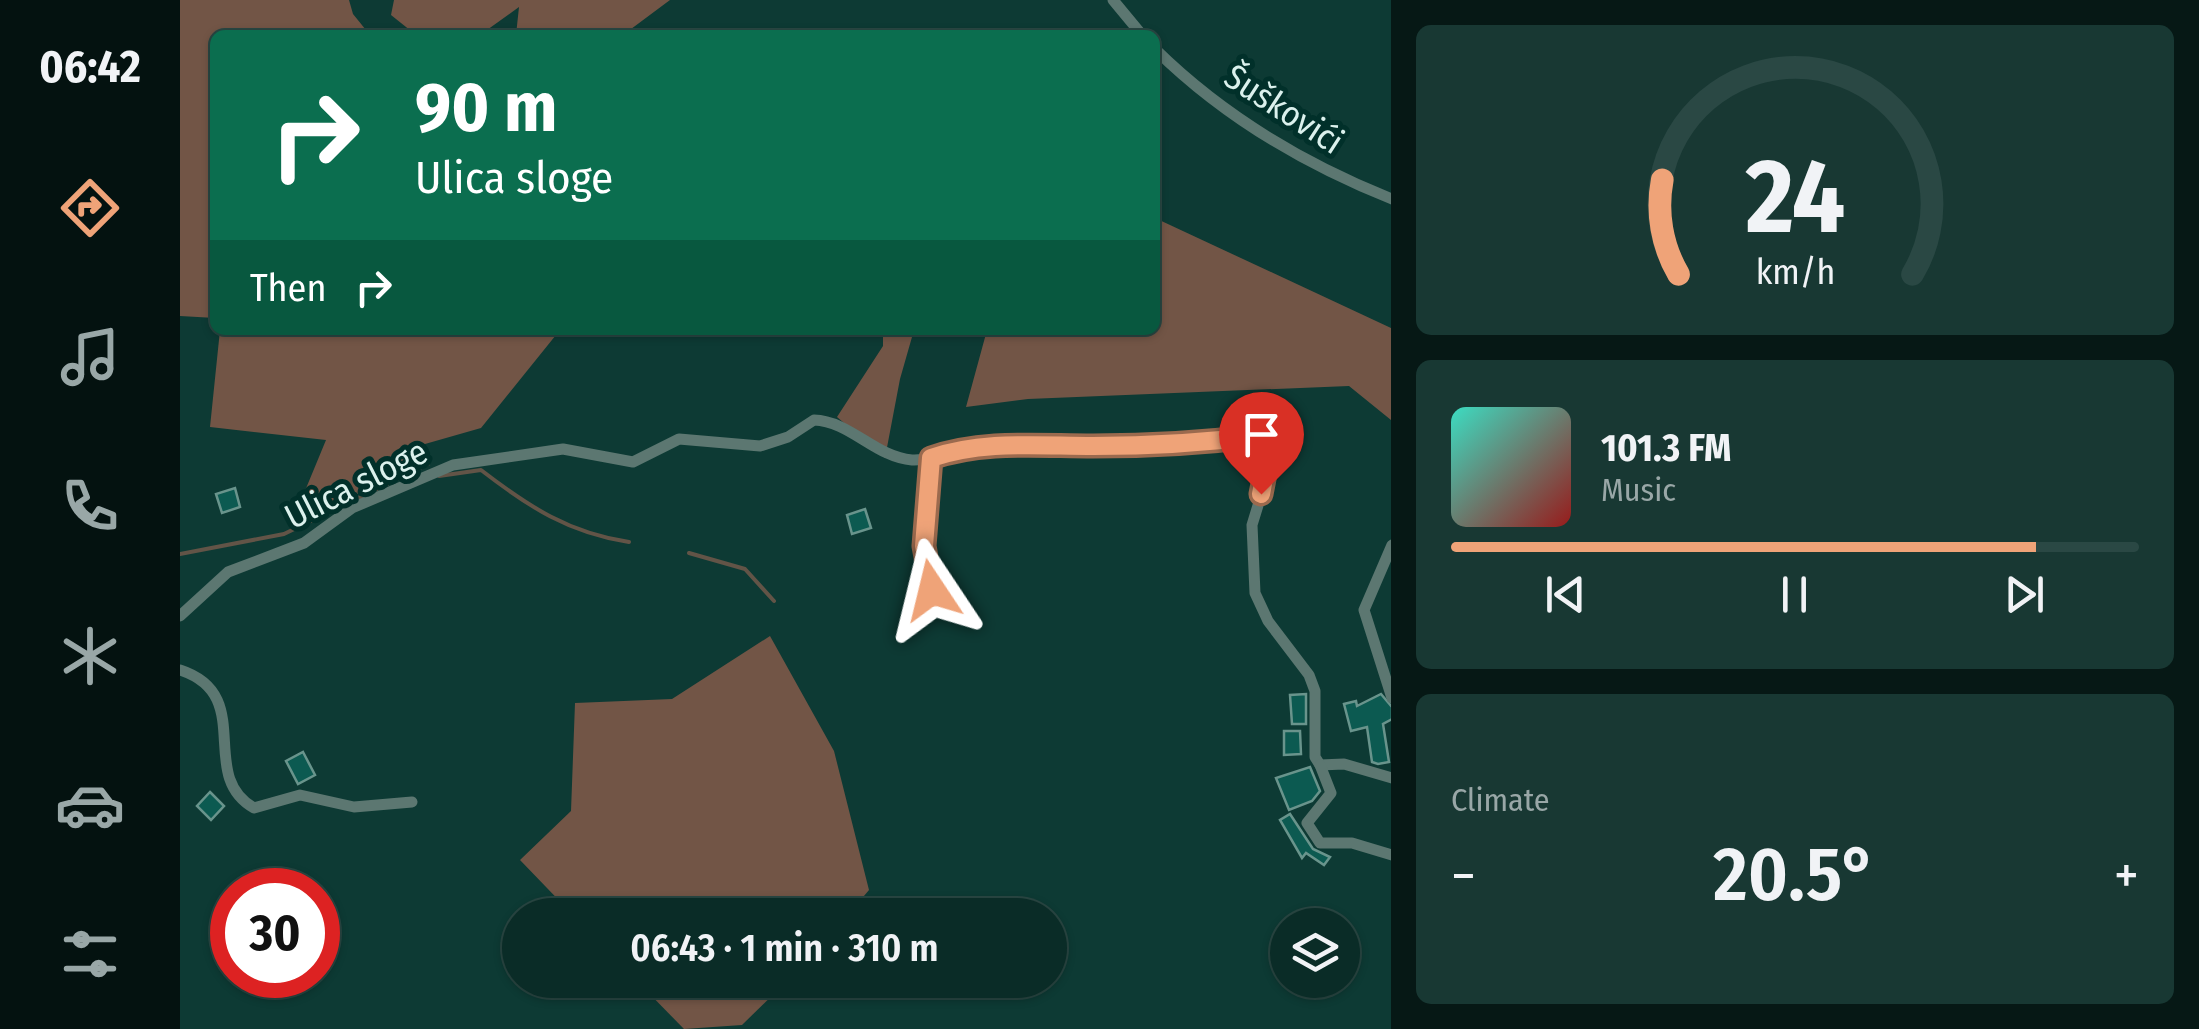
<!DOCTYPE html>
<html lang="en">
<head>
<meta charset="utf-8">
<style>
  :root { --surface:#0a2c27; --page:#183833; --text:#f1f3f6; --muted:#99a7a7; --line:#2a4844; --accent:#efa378 }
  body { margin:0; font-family:"Fira Sans Condensed",sans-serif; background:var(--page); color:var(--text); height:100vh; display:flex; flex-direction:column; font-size:38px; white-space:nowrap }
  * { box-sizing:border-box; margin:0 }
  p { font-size:32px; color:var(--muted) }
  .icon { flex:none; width:55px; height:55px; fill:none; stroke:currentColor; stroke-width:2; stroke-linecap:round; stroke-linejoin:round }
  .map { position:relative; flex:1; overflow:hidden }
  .details { display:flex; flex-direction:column; gap:25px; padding:25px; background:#061815; width:808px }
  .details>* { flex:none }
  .hud { position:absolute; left:30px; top:30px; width:950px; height:305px; border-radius:15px; box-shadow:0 2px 8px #0004,0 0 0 2px var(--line); background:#0b6e4f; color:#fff; overflow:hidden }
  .controls { position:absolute; left:1090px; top:908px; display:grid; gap:20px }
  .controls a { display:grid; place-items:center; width:90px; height:90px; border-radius:50%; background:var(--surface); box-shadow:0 2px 8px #0004,0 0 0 2px var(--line); font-size:50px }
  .speed { position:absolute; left:30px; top:868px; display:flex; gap:20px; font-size:50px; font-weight:700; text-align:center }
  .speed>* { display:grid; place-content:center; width:130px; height:130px; border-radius:50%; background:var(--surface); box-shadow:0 2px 8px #0004,0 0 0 2px var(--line); line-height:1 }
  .speed .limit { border:15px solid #d22; background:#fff; color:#111 }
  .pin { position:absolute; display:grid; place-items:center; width:85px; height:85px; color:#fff; margin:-102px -42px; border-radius:50% 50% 50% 0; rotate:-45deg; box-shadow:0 0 10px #0007 }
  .pin .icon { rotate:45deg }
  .me { position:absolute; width:110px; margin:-55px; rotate:350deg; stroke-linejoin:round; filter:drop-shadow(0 0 8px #0008) }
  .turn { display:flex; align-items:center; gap:35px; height:210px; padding:0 40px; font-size:45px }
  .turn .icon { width:130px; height:130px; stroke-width:2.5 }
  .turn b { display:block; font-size:70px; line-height:85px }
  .then { display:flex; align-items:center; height:95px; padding:0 40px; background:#0003; gap:20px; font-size:38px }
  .big { font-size:75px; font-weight:600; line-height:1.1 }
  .details .tile { flex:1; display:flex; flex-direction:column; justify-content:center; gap:15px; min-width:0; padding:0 35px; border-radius:15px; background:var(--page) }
  .details .dial { align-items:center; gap:0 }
  .dial svg { height:260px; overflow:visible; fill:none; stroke:var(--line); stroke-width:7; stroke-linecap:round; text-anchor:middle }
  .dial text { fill:var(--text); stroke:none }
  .song { display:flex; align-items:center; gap:30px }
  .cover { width:120px; height:120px; border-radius:15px; background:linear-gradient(135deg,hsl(170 70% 55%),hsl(0 70% 35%)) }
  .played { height:10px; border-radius:5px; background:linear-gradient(90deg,var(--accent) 85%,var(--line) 85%) }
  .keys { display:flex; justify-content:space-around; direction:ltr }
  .heat { display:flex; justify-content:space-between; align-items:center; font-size:55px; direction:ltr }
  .trip { position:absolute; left:322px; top:898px; width:565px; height:100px; border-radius:50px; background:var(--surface); box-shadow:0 2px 8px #0004,0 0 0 2px var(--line); font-weight:600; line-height:100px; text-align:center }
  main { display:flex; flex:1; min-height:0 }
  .dock { display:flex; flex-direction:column; width:180px; justify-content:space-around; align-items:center; background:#041210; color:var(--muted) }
  .dock .icon { width:70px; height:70px }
  .dock .selected { color:var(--accent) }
  .dock b { font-size:45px; color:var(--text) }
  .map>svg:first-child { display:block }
  .green { fill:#725546 }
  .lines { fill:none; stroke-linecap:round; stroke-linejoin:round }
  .stream { stroke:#625447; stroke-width:4 }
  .building { fill:#0c5a51; stroke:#69948c; stroke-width:2.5 }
  .minor { stroke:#5c7771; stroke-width:11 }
  .route-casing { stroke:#9b6a4e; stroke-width:25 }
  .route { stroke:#efa378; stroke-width:18 }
  .labels { text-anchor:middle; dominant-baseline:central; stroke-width:10; stroke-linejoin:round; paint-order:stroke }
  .street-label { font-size:35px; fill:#dbf1ed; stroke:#01302a }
</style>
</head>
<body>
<main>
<nav class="dock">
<b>06:42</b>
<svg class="icon selected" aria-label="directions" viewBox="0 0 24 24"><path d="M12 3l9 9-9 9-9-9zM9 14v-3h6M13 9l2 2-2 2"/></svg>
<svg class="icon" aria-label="music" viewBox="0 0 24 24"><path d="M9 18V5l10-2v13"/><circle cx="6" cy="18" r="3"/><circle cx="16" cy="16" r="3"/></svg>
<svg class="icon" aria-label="phone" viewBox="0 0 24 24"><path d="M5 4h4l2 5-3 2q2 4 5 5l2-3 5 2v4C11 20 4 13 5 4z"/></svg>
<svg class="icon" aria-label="climate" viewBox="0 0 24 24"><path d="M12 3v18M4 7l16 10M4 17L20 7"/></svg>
<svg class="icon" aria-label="car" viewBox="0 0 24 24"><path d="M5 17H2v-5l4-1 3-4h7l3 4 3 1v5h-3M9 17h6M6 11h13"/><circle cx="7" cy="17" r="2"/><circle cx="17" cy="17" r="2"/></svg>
<svg class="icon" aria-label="filters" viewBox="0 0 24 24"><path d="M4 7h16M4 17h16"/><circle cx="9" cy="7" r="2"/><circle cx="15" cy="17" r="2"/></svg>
</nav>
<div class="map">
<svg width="1212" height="1029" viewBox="0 0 1212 1029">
  <rect width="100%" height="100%" fill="#0d3a34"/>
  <g class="green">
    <path d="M0,0H169L173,14L190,35H35V318L0,316Z"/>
    <path d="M214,0H490L443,35H336L339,7L300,35H236L211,15Z"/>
    <path d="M975,218L1211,328V420L1169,386L848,399L786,407L807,330H975Z"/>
    <path d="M40,330H380L301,428L245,444L225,468L161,503L115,515L146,440L30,427Z"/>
    <path d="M703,330H734L720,379L705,458L657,417L703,346Z"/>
    <path d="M590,636L654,751L689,890L668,915H393L340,860L391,811L395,703L492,699Z"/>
    <path d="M456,980H608L562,1025L504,1029Z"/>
  </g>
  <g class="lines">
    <g class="stream">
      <path d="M259,476L301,470C349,507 389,533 449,542"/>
      <path d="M509,553L565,569L594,601"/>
      <path d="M0,554L104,534L248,464"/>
    </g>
  </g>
  <g class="building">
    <path d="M55,488L60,507L42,513L36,494Z"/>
    <path d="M685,509L691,528L672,534L667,515Z"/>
    <path d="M1126,694V724H1112L1110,695Z"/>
    <path d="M1201,694L1212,707V719L1203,724L1209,762L1198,764L1192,762L1187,727L1171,731L1164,704L1176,701L1177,706Z"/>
    <path d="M1104,731H1120L1121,754L1104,755Z"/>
    <path d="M123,752L135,775L118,784L106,761Z"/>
    <path d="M1130,767L1140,791L1132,801L1109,810L1096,778Z"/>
    <path d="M30,792L44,806L31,820L17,806Z"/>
    <path d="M1110,814L1133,849L1150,857L1144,865L1126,853L1122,858L1100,820Z"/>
  </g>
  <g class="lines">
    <g class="minor">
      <path d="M933,0L962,35"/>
      <path d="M975,49C1042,115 1124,164 1212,199"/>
      <path d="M751,458L744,546L752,590"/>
      <path d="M1212,545L1184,610L1212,698"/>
      <path d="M0,616L48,572L124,543L172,508L273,465L383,449L453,462L499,439L580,446L608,437L634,420C670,421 695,457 732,460C756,461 777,447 800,446C893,444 985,447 1077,436L1090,448L1091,463L1072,525L1075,593L1088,621L1129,675L1135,691V757L1140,765L1164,764L1212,778"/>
      <path d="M0,670C77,695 16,775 74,808L120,795L174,807L232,802"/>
      <path d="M1140,765L1151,793L1127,823L1140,843H1172L1212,855"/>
    </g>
  </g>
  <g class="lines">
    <g class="route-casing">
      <path id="route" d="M752,590L744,546L751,458C803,440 859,446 913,446C968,446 1023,443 1077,436L1090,448L1081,494"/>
    </g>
    <use href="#route" class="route"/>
  </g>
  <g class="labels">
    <g class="street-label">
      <text transform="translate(1104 109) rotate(33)">Šuškovići</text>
      <text transform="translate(176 484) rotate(-27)">Ulica sloge</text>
    </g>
  </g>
</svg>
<div class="controls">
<a><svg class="icon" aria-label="layers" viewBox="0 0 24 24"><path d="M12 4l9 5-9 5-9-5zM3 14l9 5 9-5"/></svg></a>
</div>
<div class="speed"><div class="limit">30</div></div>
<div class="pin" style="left:1081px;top:494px;background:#d93025"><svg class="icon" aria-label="arrive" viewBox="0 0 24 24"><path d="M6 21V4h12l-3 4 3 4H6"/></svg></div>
<svg class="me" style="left:752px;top:590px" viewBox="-20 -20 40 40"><path d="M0-17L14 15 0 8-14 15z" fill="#efa378" stroke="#fff" stroke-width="4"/></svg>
<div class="trip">06:43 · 1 min · 310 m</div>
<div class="hud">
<div class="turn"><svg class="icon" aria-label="right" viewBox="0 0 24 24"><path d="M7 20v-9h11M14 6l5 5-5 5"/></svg><div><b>90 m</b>Ulica sloge</div></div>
<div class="then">Then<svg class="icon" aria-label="right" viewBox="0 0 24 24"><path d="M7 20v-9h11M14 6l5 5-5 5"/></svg></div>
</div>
</div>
<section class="details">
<div class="tile dial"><svg viewBox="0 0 100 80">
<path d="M14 69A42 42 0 1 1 86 69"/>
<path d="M14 69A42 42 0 0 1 9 40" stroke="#efa378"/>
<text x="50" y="56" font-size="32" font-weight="700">24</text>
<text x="50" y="72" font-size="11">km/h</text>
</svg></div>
<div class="tile">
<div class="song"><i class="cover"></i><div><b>101.3 FM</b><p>Music</p></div></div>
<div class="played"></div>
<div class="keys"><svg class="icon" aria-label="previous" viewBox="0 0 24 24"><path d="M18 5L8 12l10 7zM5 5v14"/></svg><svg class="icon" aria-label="pause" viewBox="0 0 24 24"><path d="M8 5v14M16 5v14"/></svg><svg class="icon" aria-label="next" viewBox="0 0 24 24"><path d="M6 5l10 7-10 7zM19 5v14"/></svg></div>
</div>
<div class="tile"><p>Climate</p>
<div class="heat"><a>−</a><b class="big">20.5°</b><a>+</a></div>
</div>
</section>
</main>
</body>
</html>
